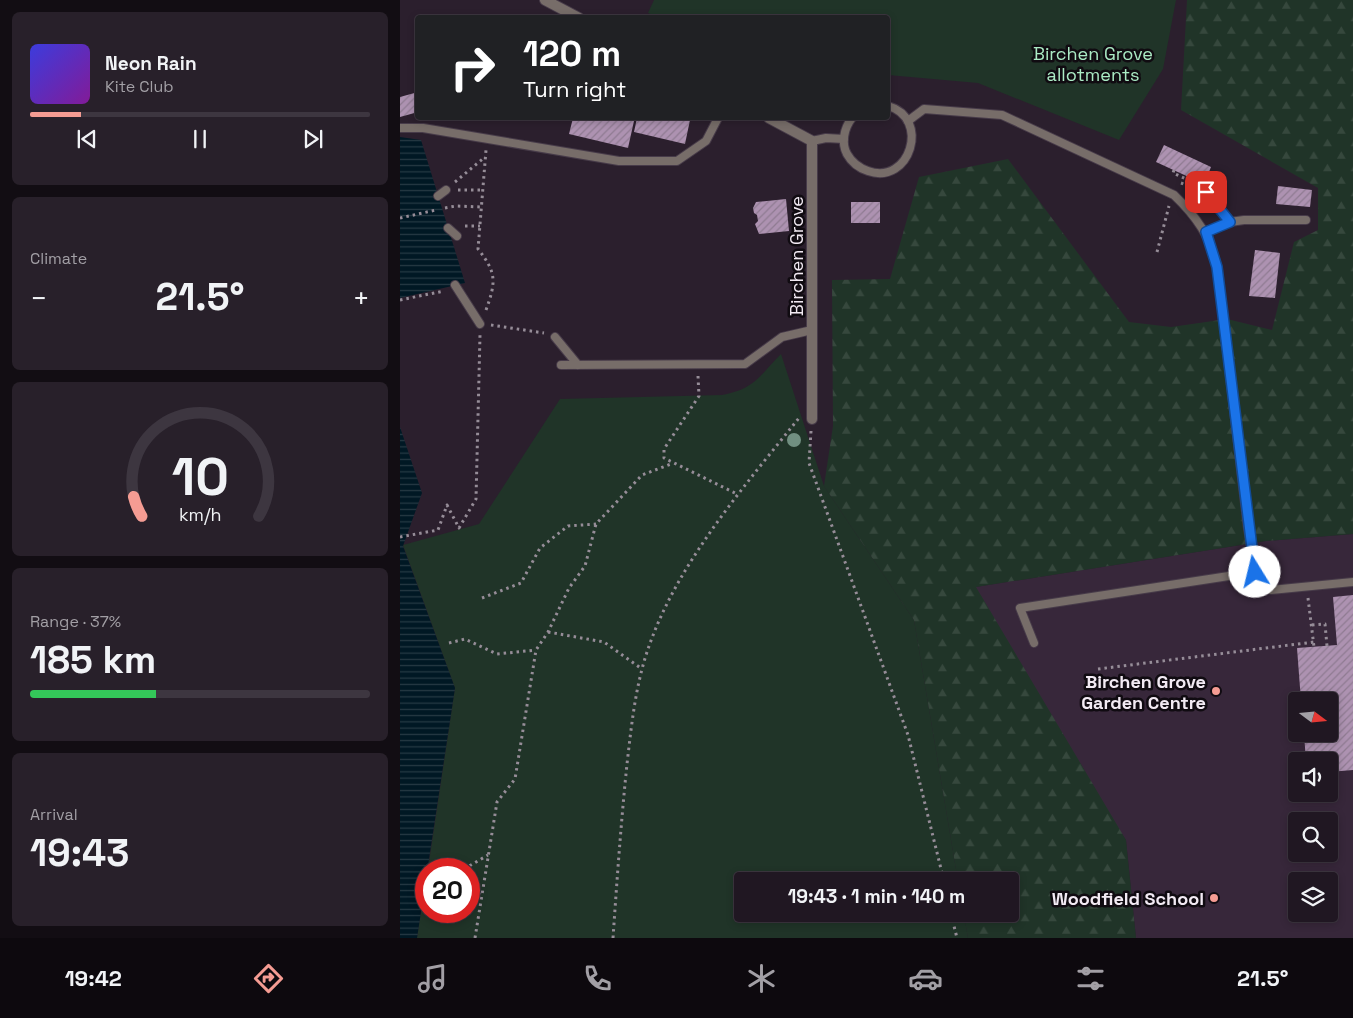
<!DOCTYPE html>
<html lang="en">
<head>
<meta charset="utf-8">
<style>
  :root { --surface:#201722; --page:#28202a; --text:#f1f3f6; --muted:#a29fa5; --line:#3d3640; --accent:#f59c93 }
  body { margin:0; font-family:"Space Grotesk",sans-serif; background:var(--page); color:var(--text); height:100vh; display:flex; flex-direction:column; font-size:19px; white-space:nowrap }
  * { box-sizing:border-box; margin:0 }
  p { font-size:16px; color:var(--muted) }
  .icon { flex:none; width:28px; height:28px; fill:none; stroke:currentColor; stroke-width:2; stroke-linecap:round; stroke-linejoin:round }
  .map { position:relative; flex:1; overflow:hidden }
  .details { display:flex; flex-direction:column; gap:12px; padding:12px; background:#120d13; width:400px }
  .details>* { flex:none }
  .top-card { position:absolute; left:15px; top:15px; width:475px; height:105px; border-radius:5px; box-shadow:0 2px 8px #0003,0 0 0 1px var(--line); background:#202124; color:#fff; overflow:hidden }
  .needle { width:32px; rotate:106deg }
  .tools { position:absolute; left:888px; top:692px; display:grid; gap:10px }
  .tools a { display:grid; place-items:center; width:50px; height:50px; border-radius:5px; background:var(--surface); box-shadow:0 2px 8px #0003,0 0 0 1px var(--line); font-size:25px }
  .speed { position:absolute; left:15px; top:858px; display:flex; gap:10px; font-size:25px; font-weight:700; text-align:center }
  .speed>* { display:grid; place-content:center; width:65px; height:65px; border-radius:50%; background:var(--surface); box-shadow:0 2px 8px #0003,0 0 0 1px var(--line); line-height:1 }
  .speed .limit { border:8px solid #d22; background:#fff; color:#111 }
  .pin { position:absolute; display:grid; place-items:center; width:42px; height:42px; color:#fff; margin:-21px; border-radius:10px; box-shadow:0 2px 8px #0006 }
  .me { position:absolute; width:55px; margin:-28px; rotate:351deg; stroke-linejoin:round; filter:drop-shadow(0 0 4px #0008) }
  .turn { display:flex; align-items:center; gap:18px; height:105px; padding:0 25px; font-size:22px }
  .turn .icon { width:65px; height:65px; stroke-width:2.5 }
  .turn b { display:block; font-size:35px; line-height:42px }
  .big { font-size:38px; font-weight:700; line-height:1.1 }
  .details .widget { flex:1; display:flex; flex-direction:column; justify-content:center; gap:8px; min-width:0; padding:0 18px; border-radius:8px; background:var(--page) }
  .details .dial { align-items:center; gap:0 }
  .dial svg { height:130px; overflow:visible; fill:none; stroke:var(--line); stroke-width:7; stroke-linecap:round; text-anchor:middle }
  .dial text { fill:var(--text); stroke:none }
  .song { display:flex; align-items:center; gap:15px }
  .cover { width:60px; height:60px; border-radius:8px; background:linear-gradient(135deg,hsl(240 70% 55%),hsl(290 70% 35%)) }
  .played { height:5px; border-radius:2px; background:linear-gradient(90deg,var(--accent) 15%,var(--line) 15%) }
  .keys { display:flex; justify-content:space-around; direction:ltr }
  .heat { display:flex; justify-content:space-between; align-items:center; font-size:28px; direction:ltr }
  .charge { height:8px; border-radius:4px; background:linear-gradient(90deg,#34c759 37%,var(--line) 0) }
  .trip { position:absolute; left:334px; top:872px; width:285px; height:50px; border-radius:5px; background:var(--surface); box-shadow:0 2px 8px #0003,0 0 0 1px var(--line); font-weight:700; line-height:50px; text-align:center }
  .dock { display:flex; height:80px; justify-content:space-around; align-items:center; background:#0d090e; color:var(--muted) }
  .dock .icon { width:35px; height:35px }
  .dock .selected { color:var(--accent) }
  .dock b { font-size:22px; color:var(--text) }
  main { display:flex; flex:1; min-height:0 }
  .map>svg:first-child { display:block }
  .built { fill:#37273a; fill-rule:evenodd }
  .green { fill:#203428 }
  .forest { fill:url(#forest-firs) }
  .water { fill:url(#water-rules) }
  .building { fill:url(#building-hatch) }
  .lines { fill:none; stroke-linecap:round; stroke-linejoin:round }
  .service-casing { stroke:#473b49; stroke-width:10 }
  .minor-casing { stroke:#473b49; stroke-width:12 }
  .path { stroke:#968d98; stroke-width:3; stroke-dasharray:2.5 4; stroke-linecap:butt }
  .service { stroke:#776d69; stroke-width:8 }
  .minor { stroke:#776d69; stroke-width:10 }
  .tree { fill:#718f81 }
  .route-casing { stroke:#114b97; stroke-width:12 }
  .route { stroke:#1a73e8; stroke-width:9 }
  .poi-dot { fill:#f59c93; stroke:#100b11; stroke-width:2 }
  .labels { text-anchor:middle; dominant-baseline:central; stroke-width:5; stroke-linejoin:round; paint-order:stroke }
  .park-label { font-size:18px; fill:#abebc5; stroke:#100b11 }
  .street-label { font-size:18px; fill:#f2eaf3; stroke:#100b11 }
  .poi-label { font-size:18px; font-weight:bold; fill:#f2eaf3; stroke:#100b11; text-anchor:end }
</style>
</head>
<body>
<main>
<section class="details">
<div class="widget">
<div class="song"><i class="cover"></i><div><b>Neon Rain</b><p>Kite Club</p></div></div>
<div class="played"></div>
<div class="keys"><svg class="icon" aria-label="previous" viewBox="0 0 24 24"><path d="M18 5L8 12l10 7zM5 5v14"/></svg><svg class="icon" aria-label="pause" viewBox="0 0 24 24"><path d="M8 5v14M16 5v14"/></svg><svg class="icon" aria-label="next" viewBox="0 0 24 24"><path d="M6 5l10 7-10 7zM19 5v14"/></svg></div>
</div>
<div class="widget"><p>Climate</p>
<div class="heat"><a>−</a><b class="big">21.5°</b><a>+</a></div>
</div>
<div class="widget dial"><svg viewBox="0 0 100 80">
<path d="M14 69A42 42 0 1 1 86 69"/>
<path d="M14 69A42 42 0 0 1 9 57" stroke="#f59c93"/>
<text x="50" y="56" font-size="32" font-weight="700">10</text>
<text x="50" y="72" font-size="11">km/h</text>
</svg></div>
<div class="widget"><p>Range · 37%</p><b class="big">185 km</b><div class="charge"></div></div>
<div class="widget"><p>Arrival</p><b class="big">19:43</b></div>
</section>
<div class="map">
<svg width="953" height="938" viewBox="0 0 953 938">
  <defs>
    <pattern id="forest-firs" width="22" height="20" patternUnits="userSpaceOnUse" patternTransform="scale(1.25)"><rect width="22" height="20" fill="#203428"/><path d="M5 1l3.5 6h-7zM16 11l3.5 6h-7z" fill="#36483d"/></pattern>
    <pattern id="water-rules" width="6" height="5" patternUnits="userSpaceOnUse" patternTransform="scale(1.25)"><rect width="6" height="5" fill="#001824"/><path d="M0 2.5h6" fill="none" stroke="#263a44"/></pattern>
    <pattern id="building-hatch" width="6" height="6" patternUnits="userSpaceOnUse" patternTransform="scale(1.25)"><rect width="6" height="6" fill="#ad92b1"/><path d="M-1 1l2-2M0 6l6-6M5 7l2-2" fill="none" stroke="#8f7b92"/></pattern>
  </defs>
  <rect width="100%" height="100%" fill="#2b1f2d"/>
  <path class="built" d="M953,534V938H736L726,840L538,593L866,541ZM896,701H929V734H896ZM896,761H929V794H896ZM896,821H929V854H896ZM896,881H929V914H896Z"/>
  <g class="green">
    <path d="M254,0H776L763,69L719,140L578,83L488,75V18L258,17L248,13Z"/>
    <path d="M381,354L424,486L514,620L558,881H342V914H564L568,938H17L26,879V911H69V869H28L55,688L3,545L79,524L160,399L322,395C355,389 359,376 381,354Z"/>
  </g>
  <path class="forest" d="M787,0H953V534L866,541L576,587L726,840L736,938H568L564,914H610V881H558L514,620L424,486L433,426L432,280L490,279L519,177L608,159L729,322L771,327L827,319L872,330L894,242L918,230V188L781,110Z"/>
  <g class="water">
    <path d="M0,137L21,140L65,283L0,298Z"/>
    <path d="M0,427L22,493L3,546L55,688L17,938H0Z"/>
  </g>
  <g class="building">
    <path d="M18,92V112L0,117V97Z"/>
    <path d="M173,118H221L234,121L228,148L169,134Z"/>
    <path d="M237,118H279L290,120L285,144L234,132Z"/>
    <path d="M764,145L811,167L804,184L756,162Z"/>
    <path d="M878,186L912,190L910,207L876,204Z"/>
    <path d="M386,199L389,231L359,234L355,224L358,221L357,215L354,213L353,208L356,202Z"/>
    <rect x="451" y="202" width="29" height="21"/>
    <path d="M855,250L880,253L875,298L849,296Z"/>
    <path d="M953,595V770L929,772V761H906L904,734H929V701H901L897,648L937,645L933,597Z"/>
  </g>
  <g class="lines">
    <g class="service-casing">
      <g id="service">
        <path d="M452,118C444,128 441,143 447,154C452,163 459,168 468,171C510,186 531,118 488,106"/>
        <path d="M508,121L524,109L602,115L774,195C796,216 811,237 817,267L848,529L857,582L871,590L953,582"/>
        <path d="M0,128H23L219,161H277L306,141L318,118"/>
        <path d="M412,141L426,138L444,139"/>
        <path d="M806,192L830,222"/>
        <path d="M38,196L46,190"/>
        <path d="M48,228L57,236"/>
        <path d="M806,232L830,222L844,220H906"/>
        <path d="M55,285L80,324"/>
        <path d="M155,337L178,365"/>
        <path d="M161,365L345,364L382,337L412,330"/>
        <path d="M634,643L620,608L855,572"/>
      </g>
    </g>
    <g class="minor-casing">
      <g id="minor">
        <path d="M145,0L179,18"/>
        <path d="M369,118L412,141V419"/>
      </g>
    </g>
    <g class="path">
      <path d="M774,170L773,173L797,184"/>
      <path d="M55,182L85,157"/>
      <path d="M781,183L794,188"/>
      <path d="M58,190H83"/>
      <path d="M45,208L56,206L81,207"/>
      <path d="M0,218L36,210"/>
      <path d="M65,226H80"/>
      <path d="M757,252L769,206"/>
      <path d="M0,300L44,291"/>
      <path d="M86,310C96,282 97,273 78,249L86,150"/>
      <path d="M91,325L144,333"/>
      <path d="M298,376L299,396L264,449V458L337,494"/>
      <path d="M411,431L409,463L508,735L544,881"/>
      <path d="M0,537L38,530L47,505L59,528L76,499L80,335"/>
      <path d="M82,598L121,583L140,548L168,526L196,524"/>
      <path d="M908,598L914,647"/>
      <path d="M912,625L925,624L927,646"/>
      <path d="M148,632L204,642L242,669"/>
      <path d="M49,643L65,639L97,654L136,650"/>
      <path d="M698,669L914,642"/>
      <path d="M64,869L88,855"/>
      <path d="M69,884L81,895"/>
      <path d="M551,914L557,938"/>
      <path d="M75,938L97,802L115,779L136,650L148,632L169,588L185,566L196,524L242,475L271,464"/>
      <path d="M213,938C217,880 221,822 227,764C232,721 236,679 252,638C282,558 346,484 399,418"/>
    </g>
    <use href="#service" class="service"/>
    <use href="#minor" class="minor"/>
  </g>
  <circle class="tree" cx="394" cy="440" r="7"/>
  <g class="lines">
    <g class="route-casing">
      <path id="route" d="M806,192L830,222L806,232L817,267L855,572"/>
    </g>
    <use href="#route" class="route"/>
  </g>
  <g class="poi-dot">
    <circle cx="816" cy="691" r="5"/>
    <circle cx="814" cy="898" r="5"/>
  </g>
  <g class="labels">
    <g class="park-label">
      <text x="693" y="53">Birchen Grove<tspan x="693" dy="21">allotments</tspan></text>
    </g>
    <g class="street-label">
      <text transform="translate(396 256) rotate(-90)">Birchen Grove</text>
    </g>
    <g class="poi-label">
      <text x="806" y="681">Birchen Grove<tspan x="806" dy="21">Garden Centre</tspan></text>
      <text x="804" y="898">Woodfield School</text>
    </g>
  </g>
</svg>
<div class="tools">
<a><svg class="needle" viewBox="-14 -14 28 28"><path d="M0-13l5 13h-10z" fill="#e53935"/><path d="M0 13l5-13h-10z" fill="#a29fa5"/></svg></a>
<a><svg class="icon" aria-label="sound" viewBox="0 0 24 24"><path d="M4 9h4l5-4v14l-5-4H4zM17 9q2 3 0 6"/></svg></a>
<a><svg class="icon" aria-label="search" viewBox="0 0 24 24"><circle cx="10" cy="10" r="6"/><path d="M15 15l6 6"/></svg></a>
<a><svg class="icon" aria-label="layers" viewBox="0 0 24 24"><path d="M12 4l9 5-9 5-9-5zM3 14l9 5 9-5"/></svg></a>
</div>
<div class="speed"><div class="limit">20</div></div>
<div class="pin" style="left:806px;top:192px;background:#d93025"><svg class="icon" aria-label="arrive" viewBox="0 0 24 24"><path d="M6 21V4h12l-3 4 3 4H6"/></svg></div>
<svg class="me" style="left:855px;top:572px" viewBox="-20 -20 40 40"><circle r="19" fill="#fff"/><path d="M0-13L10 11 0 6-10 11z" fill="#1a73e8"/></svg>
<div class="trip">19:43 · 1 min · 140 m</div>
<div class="top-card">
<div class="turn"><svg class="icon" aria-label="right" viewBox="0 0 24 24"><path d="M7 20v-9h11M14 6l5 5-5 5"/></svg><div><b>120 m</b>Turn right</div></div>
</div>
</div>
</main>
<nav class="dock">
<b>19:42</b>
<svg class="icon selected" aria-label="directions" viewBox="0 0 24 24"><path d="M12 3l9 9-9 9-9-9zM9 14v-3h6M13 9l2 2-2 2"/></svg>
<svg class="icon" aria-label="music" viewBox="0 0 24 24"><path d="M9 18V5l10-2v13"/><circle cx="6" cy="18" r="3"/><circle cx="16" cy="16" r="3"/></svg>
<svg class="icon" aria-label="phone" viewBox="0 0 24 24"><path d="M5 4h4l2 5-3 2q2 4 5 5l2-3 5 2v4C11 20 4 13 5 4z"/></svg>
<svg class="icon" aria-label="climate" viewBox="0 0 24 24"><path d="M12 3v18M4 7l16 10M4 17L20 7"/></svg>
<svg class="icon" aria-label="car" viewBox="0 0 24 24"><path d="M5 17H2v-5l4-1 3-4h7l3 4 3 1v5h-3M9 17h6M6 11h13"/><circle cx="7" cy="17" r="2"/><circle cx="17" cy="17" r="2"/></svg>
<svg class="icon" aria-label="filters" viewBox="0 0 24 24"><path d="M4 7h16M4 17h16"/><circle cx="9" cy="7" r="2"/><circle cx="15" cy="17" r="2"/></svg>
<b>21.5°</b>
</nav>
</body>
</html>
